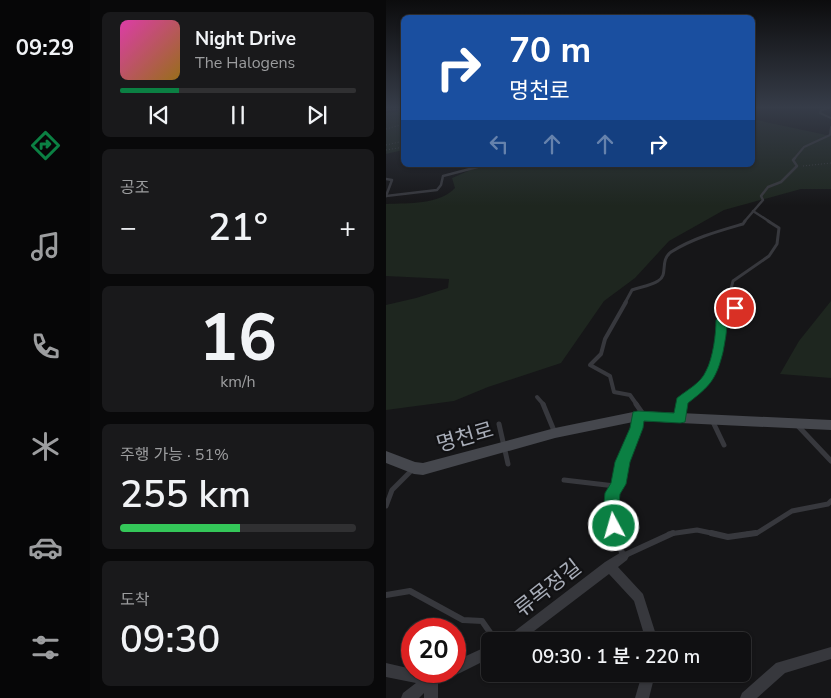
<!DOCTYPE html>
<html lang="ko">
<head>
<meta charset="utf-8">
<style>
  :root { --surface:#101012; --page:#19191b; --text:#f1f3f6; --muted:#9c9d9f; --line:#303032; --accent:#0b8043 }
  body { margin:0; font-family:"Nunito Sans","Noto Sans KR",sans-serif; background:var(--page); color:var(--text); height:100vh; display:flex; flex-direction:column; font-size:19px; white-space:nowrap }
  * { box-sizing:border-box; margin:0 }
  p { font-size:16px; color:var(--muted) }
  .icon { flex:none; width:28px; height:28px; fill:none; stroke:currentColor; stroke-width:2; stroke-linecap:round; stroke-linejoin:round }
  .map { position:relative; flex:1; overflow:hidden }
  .panel { display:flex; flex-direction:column; gap:12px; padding:12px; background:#09090a; width:296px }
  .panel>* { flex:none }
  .guide { position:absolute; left:15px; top:15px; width:354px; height:152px; border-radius:8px; box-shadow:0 1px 4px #0004,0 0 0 1px var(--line); background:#1a4fa0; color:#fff; overflow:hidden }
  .speed { position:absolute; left:15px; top:618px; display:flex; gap:10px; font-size:25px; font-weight:700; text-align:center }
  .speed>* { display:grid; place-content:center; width:65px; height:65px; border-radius:50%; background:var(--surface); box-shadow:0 1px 4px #0004,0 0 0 1px var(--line); line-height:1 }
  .speed .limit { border:8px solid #d22; background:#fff; color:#111 }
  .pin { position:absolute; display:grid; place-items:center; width:42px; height:42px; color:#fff; margin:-21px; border:2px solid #fff; border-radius:50%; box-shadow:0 1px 5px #0007 }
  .me { position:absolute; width:55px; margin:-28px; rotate:354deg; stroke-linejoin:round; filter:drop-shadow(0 0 4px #0008) }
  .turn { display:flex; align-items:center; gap:18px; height:105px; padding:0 25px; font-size:22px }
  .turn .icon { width:65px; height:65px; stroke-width:2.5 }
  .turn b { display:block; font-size:35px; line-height:42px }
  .lanes { display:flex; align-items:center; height:48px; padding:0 25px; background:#0003; justify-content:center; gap:25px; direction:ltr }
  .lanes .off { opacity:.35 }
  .big { font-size:38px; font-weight:600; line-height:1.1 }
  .panel .widget { flex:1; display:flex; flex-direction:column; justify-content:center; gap:8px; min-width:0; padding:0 18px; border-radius:8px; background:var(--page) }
  .panel .dial { align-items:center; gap:0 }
  .dial b { font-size:65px; line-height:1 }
  .song { display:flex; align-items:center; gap:15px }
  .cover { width:60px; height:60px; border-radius:8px; background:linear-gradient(135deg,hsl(320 70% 55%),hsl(40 70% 35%)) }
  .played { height:5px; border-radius:2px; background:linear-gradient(90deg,var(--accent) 25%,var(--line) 25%) }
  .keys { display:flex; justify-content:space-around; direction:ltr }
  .heat { display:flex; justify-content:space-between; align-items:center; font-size:28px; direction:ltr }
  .charge { height:8px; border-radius:4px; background:linear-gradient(90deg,#34c759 51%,var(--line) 0) }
  .trip { position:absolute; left:95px; top:632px; width:270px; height:50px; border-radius:8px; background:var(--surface); box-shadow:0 1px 4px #0004,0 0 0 1px var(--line); font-weight:600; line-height:50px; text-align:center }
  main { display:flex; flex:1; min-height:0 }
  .menu { display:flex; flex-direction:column; width:90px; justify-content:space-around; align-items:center; background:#060607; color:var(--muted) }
  .menu .icon { width:35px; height:35px }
  .menu .current { color:var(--accent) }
  .menu b { font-size:22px; color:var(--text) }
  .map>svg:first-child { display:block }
  .green { fill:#1e261f }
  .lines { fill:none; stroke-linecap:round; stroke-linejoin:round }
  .stream { stroke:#2c353c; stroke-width:1 }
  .path { stroke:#3d3f44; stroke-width:1; stroke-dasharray:1 2; stroke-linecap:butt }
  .lane-far5 { stroke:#37383d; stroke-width:2 }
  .lane-far4 { stroke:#37383d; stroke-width:2.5 }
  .lane-far3 { stroke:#37383d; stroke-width:3 }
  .lane-far2 { stroke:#37383d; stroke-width:4 }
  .lane-far1 { stroke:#37383d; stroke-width:5 }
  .lane { stroke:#37383d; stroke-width:6 }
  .street { fill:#37383d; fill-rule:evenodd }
  .secondary { fill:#45474d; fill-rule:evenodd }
  .route { fill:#0b8043; stroke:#07532c }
  .labels { text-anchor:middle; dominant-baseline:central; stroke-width:4.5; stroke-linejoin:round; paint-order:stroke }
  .near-street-label { font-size:21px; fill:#a8adb8; stroke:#111113 }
</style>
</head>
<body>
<main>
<nav class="menu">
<b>09:29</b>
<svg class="icon current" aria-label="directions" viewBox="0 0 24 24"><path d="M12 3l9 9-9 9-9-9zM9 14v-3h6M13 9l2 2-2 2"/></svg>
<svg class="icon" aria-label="music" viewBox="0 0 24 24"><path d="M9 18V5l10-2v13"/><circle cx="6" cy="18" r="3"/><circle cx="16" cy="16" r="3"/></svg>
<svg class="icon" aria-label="phone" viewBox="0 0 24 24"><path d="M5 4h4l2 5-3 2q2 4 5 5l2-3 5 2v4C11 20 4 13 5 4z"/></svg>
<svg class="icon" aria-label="climate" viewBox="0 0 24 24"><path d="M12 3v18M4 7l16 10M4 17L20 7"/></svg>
<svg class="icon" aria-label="car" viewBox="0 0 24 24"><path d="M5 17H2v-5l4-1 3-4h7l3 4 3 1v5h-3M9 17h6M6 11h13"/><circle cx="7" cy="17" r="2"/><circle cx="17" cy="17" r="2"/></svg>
<svg class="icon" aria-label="filters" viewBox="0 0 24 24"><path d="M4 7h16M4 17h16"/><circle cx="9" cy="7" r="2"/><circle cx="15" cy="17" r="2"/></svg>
</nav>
<section class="panel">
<div class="widget">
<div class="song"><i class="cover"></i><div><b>Night Drive</b><p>The Halogens</p></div></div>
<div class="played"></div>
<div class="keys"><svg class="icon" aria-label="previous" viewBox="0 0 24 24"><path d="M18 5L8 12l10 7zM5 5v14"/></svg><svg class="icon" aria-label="pause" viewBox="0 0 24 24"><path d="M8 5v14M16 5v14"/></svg><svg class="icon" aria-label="next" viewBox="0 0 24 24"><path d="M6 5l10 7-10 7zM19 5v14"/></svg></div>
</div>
<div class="widget"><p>공조</p>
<div class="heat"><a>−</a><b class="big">21°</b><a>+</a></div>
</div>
<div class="widget dial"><b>16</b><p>km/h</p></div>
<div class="widget"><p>주행 가능 · 51%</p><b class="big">255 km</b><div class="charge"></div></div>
<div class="widget"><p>도착</p><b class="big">09:30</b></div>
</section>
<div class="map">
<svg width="445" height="698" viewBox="0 0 445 698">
  <rect width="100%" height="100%" fill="#161618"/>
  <g class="green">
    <path d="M17,111V150L0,154V113Z"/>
    <path d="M366,119L445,136V189H415L338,210L283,241L249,278L218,301L175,363L102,387L68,401L0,410V305L30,298L62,288L63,279L0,276V204C22,203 53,205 69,188L66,178L89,168L110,165H366Z"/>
    <path d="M445,301V378L394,374L413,341Z"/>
  </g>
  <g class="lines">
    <path class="stream" d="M0,110L18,109"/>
    <g class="path">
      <path d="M0,129L18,124"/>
      <path d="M0,145L18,141"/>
      <path d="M0,150L18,147"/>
      <path d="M417,166L445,163"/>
    </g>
    <g class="lane-far5">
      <path d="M443,108L435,110L434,113L445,118"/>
      <path d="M408,159L418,147L444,135L445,127"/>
    </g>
    <g class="lane-far4">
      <path d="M0,179L6,180L0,196"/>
      <path d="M0,196L51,190L55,185L57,176L99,165"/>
      <path d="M367,211L384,222"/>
      <path d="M358,222L377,200L375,196L382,187L395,182L411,166L407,160L409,158"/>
    </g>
    <g class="lane-far3">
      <path d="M239,303L246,290C254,287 264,286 272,281C283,275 273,261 285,252C307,238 333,231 357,224L359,221"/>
      <path d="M350,303L345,289L347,281L383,256L391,244L393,228L382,221"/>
    </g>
    <g class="lane-far2">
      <path d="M240,302L219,339L215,354L204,365L224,376L228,392L244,395L251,405"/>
      <path d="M151,397L158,405"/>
      <path d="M295,405V401C328,377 335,361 336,320L349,308L350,302"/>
    </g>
    <g class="lane-far1">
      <path d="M157,404L169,433"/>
      <path d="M250,404L257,414"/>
      <path d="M295,404V416"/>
      <path d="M326,420L338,445"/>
      <path d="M113,424L122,464"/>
      <path d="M412,426L445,461"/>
      <path d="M178,480L229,486"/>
      <path d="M0,506L6,490L26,470"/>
      <path d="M231,534L225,503L252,418"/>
      <path d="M283,534L311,530L330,534"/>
      <path d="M361,534L371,533L406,511L442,504L445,501"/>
    </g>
    <g class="lane">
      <path d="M230,533L237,556L287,533"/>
      <path d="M325,533L342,537L370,533"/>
      <path d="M0,595L24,591L77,620L96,621L110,641"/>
    </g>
    <g class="street">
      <path d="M237,551L241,552L243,556L241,560L232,567L257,594L272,641H260L248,601L223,574L135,641H119L121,637L219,562Z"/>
      <path d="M104,645V658L74,673L69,675L67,674V676L52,683V698H38V693L33,698H15L17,693L30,683L0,677V663L26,669V671L45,672L69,671V661Z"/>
      <path d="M445,647V659L399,673L371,698H354L356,693L390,663Z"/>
      <path d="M256,674H269L263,698H249Z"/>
    </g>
    <path class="secondary" d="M252,411L445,420V430L252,421L169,438L37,475L28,474L0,463V451L29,462L37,463L169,428Z"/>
  </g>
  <linearGradient id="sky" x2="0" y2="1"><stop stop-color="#0c0c0d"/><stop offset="0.52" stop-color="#363c48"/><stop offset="1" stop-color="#363c48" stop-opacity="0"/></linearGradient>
  <rect width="445" height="206" fill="url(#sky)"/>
  <path class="route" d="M349,305L354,308L341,321C341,332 339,341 337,352C330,380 324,386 302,403L299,422L294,423L258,421L257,428L244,462L240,484L234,494L233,503L236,526L234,532L228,534L223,532L218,503L219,493L225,483L229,462L244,428L247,412L252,411L288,413L291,398C301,390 315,383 320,371C327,358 330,334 330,320L345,306Z"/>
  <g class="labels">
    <g class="near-street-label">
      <text transform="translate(79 437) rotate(-16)">명천로</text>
      <text transform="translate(162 588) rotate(-38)">류목정길</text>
    </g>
  </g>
</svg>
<div class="speed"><div class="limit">20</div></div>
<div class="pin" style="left:349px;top:308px;background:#d93025"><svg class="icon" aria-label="arrive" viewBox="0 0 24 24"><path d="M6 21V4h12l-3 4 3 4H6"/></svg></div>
<svg class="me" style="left:228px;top:526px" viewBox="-20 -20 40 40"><circle r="17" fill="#0b8043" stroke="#fff" stroke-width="3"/><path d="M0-11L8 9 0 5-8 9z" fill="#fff"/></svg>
<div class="trip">09:30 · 1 분 · 220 m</div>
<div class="guide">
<div class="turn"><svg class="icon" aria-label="right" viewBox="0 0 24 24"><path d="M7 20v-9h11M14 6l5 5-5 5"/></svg><div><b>70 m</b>명천로</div></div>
<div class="lanes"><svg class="icon off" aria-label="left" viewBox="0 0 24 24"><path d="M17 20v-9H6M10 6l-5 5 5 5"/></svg><svg class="icon off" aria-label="ahead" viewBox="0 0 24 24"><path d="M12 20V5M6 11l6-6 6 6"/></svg><svg class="icon off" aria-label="ahead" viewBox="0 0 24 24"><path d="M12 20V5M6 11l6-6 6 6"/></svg><svg class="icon" aria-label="right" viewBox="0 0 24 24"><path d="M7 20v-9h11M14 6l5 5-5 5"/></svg></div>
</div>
</div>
</main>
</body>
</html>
